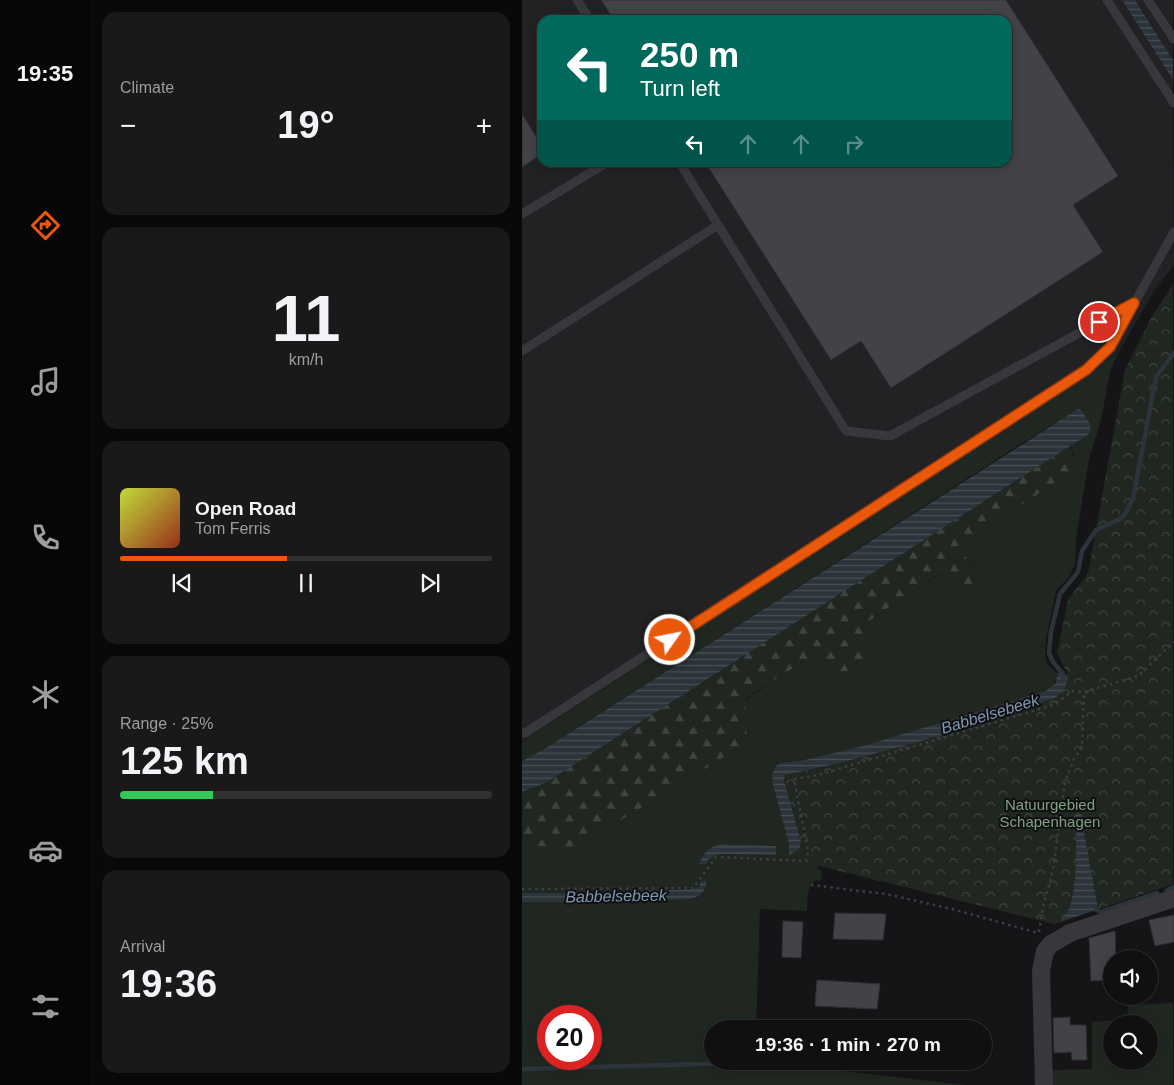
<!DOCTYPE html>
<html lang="en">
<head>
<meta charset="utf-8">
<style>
  :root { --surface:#101011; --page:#19191a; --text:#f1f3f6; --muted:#9c9d9f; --line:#303031; --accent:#ea580c }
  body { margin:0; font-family:Helvetica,sans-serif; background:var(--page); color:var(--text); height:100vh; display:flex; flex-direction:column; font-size:19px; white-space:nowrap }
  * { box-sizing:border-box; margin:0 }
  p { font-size:16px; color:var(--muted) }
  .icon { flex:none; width:28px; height:28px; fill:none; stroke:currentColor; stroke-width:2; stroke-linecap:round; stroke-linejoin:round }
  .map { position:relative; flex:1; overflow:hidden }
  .details { display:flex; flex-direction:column; gap:12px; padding:12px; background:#090909; width:432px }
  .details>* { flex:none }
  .hud { position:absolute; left:15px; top:15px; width:475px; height:152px; border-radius:15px; box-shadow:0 2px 12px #0003,0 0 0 1px var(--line); background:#00695c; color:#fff; overflow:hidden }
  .buttons { position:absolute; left:581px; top:950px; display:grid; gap:10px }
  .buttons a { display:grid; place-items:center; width:55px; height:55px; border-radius:50%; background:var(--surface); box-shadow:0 2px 12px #0003,0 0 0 1px var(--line); font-size:25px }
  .speed { position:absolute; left:15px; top:1005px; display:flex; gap:10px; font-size:25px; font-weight:700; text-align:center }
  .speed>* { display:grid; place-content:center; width:65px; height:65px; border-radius:50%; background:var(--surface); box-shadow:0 2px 12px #0003,0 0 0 1px var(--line); line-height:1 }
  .speed .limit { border:8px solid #d22; background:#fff; color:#111 }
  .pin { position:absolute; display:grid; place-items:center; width:42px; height:42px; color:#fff; margin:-21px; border:2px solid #fff; border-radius:50%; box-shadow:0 1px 5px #0007 }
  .me { position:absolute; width:55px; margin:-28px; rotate:57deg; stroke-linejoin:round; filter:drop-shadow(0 0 4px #0008) }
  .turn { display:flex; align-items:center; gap:18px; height:105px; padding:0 20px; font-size:22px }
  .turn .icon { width:65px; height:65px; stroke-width:2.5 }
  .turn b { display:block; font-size:35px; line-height:42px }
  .lanes { display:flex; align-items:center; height:48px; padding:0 20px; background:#0003; justify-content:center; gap:25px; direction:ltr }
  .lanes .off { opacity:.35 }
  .big { font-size:38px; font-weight:600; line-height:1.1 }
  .details .tile { flex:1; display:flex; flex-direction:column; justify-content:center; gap:8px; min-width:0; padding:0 18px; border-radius:15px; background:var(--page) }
  .details .dial { align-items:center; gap:0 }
  .dial b { font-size:65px; line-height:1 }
  .song { display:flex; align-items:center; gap:15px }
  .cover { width:60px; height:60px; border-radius:8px; background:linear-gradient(135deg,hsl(70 70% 55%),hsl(10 70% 35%)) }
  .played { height:5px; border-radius:2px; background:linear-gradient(90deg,var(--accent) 45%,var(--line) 45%) }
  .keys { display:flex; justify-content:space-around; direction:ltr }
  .heat { display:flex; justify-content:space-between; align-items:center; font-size:28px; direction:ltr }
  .charge { height:8px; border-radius:4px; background:linear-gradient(90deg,#34c759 25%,var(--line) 0) }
  .trip { position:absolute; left:182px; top:1020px; width:288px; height:50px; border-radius:25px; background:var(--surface); box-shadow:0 2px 12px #0003,0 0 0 1px var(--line); font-weight:600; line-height:50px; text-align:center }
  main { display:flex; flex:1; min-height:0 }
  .dock { display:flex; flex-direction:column; width:90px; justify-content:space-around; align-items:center; background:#060607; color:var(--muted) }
  .dock .icon { width:35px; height:35px }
  .dock .active { color:var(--accent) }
  .dock b { font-size:22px; color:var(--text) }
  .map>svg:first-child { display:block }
  .built { fill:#222124; fill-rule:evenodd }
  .green { fill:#202721; fill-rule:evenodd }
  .forest { fill:url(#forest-firs) }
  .park { fill:url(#park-crowns) }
  .water { fill:url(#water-rules) }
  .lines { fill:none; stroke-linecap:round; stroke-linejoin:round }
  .stream { stroke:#2c343b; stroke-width:4.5 }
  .building { fill:#424247; stroke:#302f33 }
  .path { stroke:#3d3e43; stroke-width:2.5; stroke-dasharray:2.5 4; stroke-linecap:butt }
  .service { stroke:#37373c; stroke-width:9 }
  .minor { stroke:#37373c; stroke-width:18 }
  .route-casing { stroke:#983908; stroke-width:12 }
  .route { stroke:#ea580c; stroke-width:9 }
  .labels { text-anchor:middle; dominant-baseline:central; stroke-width:4; stroke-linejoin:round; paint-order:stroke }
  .park-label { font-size:15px; fill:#7fa282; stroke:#101012 }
  .water-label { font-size:16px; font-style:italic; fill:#7f99b1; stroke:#101012 }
</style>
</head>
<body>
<main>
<nav class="dock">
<b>19:35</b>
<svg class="icon active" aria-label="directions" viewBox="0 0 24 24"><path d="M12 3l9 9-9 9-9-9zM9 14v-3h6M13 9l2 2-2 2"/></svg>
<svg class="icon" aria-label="music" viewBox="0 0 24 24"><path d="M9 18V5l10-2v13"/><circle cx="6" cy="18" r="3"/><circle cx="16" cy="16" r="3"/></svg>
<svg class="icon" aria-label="phone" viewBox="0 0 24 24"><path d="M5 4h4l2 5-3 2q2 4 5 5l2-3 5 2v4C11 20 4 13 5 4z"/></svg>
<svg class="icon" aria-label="climate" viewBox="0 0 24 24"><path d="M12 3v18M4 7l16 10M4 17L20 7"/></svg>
<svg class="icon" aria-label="car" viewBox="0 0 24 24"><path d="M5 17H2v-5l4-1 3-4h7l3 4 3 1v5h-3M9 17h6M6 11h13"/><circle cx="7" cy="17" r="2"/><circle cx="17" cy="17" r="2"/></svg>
<svg class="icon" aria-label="filters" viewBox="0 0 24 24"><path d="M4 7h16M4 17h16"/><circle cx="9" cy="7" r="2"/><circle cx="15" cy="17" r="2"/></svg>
</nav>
<section class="details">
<div class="tile"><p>Climate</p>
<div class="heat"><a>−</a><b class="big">19°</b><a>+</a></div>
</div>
<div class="tile dial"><b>11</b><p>km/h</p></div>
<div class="tile">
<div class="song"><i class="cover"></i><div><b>Open Road</b><p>Tom Ferris</p></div></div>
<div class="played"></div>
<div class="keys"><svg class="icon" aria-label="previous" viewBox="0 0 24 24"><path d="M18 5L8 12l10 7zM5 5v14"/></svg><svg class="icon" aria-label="pause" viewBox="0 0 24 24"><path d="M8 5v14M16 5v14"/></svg><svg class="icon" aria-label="next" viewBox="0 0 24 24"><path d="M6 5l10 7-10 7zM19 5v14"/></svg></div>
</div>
<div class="tile"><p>Range · 25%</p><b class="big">125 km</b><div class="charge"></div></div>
<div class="tile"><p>Arrival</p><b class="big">19:36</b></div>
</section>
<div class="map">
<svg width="652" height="1085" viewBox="0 0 652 1085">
  <defs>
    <pattern id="forest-firs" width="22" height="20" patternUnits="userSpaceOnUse" patternTransform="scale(1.25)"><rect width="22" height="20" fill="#202721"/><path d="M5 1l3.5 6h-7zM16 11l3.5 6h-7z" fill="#3e443f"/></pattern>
    <pattern id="park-crowns" width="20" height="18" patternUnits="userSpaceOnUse" patternTransform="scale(1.25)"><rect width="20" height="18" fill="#202721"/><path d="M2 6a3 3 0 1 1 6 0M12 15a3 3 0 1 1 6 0" fill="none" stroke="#3e443f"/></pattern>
    <pattern id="water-rules" width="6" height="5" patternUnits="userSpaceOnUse" patternTransform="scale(1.25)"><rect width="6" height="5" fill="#2c343b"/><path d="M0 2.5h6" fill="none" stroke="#484f55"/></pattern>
  </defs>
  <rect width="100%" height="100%" fill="#151517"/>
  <g class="built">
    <path d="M0,0H600L651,80L652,265L634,288L595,355L0,742ZM20,20H485V162H20Z"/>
    <path d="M613,0H651V60L625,18Z"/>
  </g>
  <g class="green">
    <path d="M595,355L588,372L579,420L567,459L554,538L553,564L547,577L534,590L524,639L523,654L524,660L526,665L535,673L532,686L524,691L485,704L341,746L283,760L259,763L251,770V785L270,855L262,781L267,774C297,772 328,761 357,753C416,736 475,717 533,698L540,694L296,866L295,869L300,871L299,880C283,881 286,899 285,911L238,909L234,1029H191V1061H234L443,1085H0V902H62L175,898L178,885L175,888L79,893H0V844L50,849L223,700L290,656L301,668L342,636L344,623L419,573C429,574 431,580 436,589L453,566C445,559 440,555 441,544L537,480L553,455L548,446L567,434L557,409L502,442L24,748L0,761V742ZM201,844L254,846L253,855L197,854L187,859L185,864H177ZM26,1016H69V1059H26Z"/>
    <path d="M651,1003V1085H530V1070L570,1069V1022L606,1020V1005ZM590,1024H628V1061H590Z"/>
  </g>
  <path class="forest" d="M548,446C557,464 550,468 537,480L441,544C440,558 451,564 460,574L456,586L444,593C441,592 438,591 436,589C428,581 433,575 418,573L344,623L342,636L346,644C345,649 344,655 341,659C332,672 315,676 302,668C297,665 294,660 290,656L223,699L225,743L50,850L0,844V792L25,782Z"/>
  <path class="park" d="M651,284V884L533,924L285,863L262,781L263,775L322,762L399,741L533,698L540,693L545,681L546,675L535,652L546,600L566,573L603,370L629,318Z"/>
  <g class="water">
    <path d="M600,0H613L651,60V80Z"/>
    <path d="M556,409L559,410L569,425L567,434L25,782L0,792V761L24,748Z"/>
    <path d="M535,673L546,675C545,686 542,692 533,698L399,741L322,762L263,775L262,781L279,842L277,850L267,855V844L251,785L250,774L254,766L259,763L283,760L341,746L524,691L534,683Z"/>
    <path d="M557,813L559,816L576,909L538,922C541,917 545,914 547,909C556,887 554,840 554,815Z"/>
    <path d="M201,844L254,846V855L197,854L187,859L185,864H177C182,851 188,846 201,844Z"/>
    <path d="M179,881H185C182,893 179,897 167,899L62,902H0V893H56L169,889L177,887Z"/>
  </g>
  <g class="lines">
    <g class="stream">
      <path d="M541,678V674L531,662L527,653L529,632L538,594L556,572L560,551L574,530L594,521L602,516L611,499L634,377L652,353"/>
      <path d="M645,890L652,887"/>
      <path d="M574,910L579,912L635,893"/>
      <path d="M0,1069L215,1063"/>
    </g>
  </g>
  <g class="building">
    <path d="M79,0H484L596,176L551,205L581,252L369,388L339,341L309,360L183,162H485V20H92Z"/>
    <path d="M0,114L20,146V154L0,167Z"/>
    <path d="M313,913L364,914L361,940L311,939Z"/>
    <path d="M652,915V942L633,946L627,920Z"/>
    <path d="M261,921L281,922L279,958L260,957Z"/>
    <path d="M593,931L594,959H590V980L569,981L567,938Z"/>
    <path d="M295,980L358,984L355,1009L293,1006Z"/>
    <path d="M548,1017V1025H564L565,1060H550L549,1052L532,1053L531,1018Z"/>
  </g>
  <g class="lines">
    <g class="path">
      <path d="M289,885L364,894L430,909L516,933"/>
      <path d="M0,889L171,888L194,857L284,861L286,851L272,779L296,775L531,705L551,691L562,692L616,676L652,642"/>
      <path d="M517,932L521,907L531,870L543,782L551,761L560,746L562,692"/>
    </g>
    <g class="service">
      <path d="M55,0L68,20"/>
      <path d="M585,0L652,103"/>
      <path d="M626,0L652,39"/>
      <path d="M157,162L324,431L368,436L612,303"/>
      <path d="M0,214L86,162"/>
      <path d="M0,351L196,225"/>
      <path d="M0,733H3L564,370L588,347L652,232"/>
    </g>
    <path class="minor" d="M522,1085L519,971L523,951L529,944L548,933L652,898"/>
  </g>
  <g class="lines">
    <g class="route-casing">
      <path id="route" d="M148,640L564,370L588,347L612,303L577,322"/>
    </g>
    <use href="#route" class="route"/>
  </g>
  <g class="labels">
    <g class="park-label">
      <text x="528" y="804">Natuurgebied<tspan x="528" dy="17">Schapenhagen</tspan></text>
    </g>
    <g class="water-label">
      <text transform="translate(468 714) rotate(-17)">Babbelsebeek</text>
      <text transform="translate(94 896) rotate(-1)">Babbelsebeek</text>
    </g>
  </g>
</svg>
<div class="buttons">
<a><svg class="icon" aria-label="sound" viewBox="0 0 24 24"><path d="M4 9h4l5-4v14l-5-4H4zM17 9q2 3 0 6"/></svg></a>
<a><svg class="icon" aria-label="search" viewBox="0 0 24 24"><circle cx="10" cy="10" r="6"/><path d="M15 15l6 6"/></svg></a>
</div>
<div class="speed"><div class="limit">20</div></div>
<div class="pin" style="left:577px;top:322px;background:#d93025"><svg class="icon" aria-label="arrive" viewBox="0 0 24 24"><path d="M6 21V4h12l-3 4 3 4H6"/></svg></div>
<svg class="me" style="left:148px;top:640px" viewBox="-20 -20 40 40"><circle r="17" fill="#ea580c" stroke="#fff" stroke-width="3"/><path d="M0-11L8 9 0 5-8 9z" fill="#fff"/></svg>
<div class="trip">19:36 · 1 min · 270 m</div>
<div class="hud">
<div class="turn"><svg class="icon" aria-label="left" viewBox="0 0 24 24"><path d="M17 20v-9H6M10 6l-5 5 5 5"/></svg><div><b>250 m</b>Turn left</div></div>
<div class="lanes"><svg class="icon" aria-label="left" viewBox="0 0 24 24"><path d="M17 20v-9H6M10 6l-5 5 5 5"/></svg><svg class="icon off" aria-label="ahead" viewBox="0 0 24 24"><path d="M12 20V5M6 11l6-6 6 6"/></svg><svg class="icon off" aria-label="ahead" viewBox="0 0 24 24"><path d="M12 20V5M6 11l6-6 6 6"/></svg><svg class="icon off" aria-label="right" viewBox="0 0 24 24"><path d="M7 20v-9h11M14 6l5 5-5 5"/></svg></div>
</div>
</div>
</main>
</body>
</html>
